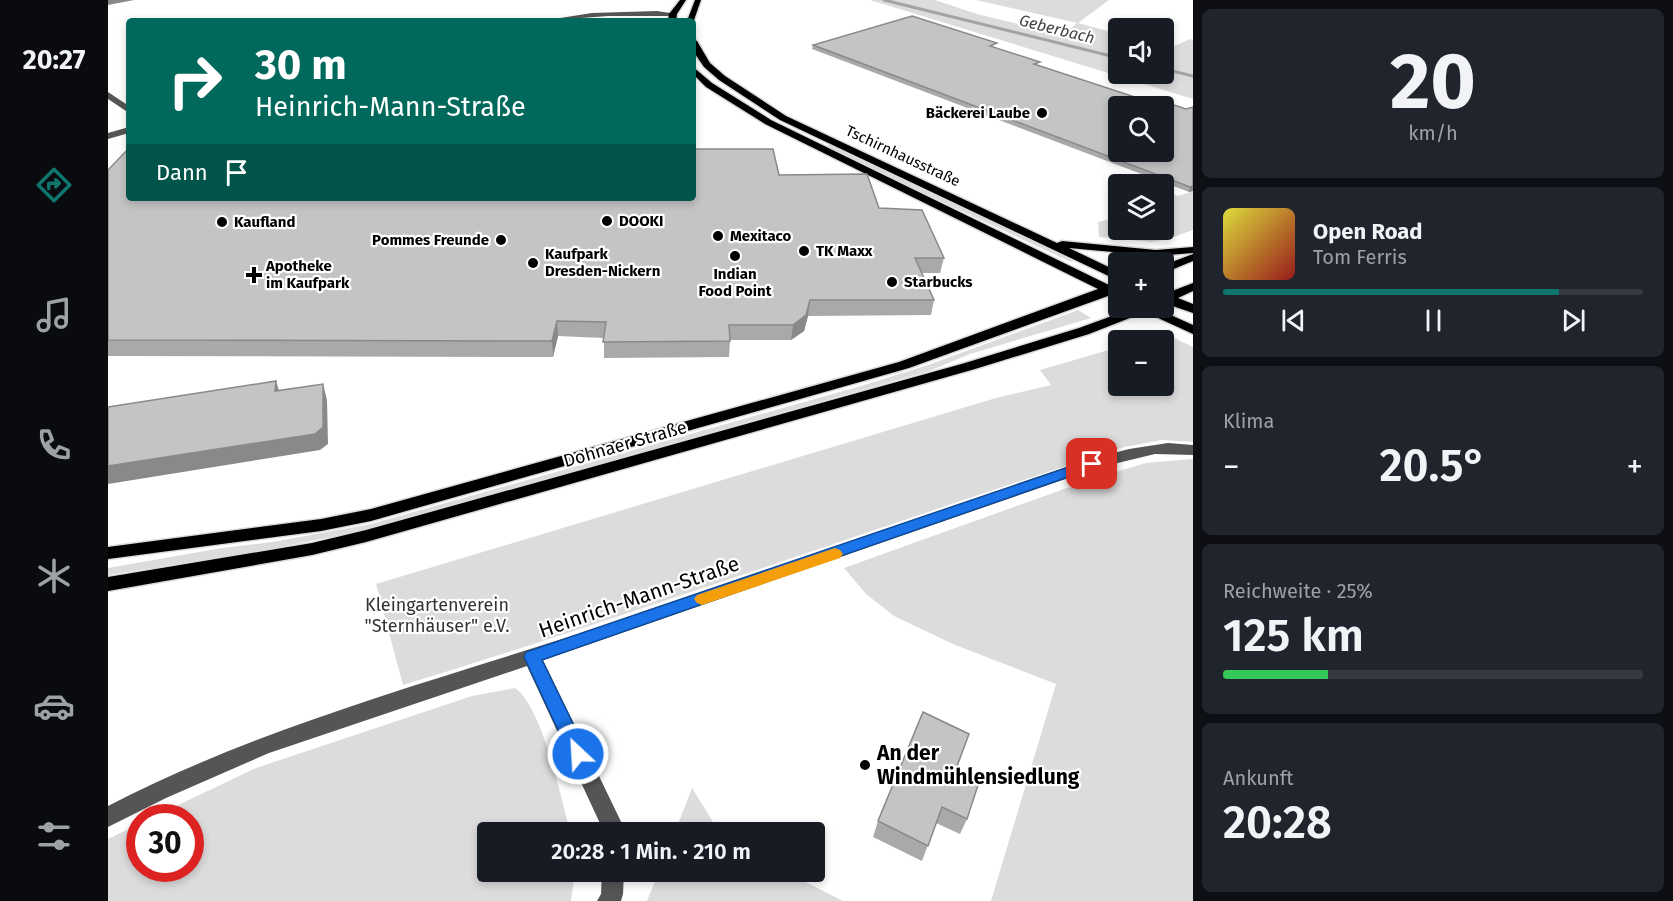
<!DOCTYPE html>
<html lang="de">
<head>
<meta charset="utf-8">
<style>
  :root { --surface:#171b24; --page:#20242c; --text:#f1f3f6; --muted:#9ea1a6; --line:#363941; --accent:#0f766e }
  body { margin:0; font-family:"Fira Sans",sans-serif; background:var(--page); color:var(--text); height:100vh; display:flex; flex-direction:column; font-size:22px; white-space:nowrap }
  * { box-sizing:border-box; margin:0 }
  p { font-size:20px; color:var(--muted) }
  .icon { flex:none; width:33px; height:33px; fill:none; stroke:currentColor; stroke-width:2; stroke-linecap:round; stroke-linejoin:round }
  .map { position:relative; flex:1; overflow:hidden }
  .side { display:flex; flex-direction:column; gap:9px; padding:9px; background:#0d0f14; width:480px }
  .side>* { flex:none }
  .guide { position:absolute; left:18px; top:18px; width:570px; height:183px; border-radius:6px; box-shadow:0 3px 9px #0003; background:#00695c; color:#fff; overflow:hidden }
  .controls { position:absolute; left:1000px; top:18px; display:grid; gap:12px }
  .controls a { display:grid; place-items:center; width:66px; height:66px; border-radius:6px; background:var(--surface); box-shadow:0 3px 9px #0003; font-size:30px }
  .speed { position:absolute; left:18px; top:804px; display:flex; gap:12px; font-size:30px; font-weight:700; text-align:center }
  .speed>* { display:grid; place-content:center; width:78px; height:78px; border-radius:50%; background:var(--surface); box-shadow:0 3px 9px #0003; line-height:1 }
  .speed .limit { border:9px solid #d22; background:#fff; color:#111 }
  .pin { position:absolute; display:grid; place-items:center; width:51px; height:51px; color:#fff; margin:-26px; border-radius:12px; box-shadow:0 3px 9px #0006 }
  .me { position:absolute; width:66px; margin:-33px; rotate:335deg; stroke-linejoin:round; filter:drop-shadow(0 0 4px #0008) }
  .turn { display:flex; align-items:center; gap:21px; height:126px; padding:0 30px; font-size:27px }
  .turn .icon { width:78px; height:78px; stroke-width:2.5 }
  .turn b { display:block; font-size:42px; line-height:51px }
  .then { display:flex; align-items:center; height:57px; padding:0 30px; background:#0003; gap:12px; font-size:22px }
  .big { font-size:45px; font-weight:600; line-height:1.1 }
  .side .widget { flex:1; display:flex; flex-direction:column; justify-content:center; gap:9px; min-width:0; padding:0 21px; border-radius:9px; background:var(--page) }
  .side .dial { align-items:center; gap:0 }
  .dial b { font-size:78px; line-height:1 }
  .song { display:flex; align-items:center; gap:18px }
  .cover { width:72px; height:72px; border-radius:9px; background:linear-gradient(135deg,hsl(60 70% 55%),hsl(0 70% 35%)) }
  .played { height:6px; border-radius:3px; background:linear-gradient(90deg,var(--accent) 80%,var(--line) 80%) }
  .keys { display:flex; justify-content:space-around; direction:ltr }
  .heat { display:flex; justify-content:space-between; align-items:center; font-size:33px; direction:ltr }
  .charge { height:9px; border-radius:4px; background:linear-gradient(90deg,#34c759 25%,var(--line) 0) }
  .trip { position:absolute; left:369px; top:822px; width:348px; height:60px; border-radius:6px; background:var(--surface); box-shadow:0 3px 9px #0003; font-weight:600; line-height:60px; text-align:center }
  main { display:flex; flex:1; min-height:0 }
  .tabs { display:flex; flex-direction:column; width:108px; justify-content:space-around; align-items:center; background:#090b0e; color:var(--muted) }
  .tabs .icon { width:42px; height:42px }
  .tabs .current { color:var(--accent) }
  .tabs b { font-size:27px; color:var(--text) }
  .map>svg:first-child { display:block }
  .green { fill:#dcdcdc }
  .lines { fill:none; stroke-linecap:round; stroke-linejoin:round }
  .stream { stroke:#a3a3a3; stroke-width:3 }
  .major-casing { stroke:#dbdbdb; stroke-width:3 }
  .minor { fill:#555; fill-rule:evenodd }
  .major { fill:#000; fill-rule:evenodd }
  .wall { fill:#a9a9a9 }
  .shaded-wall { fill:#898989 }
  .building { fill:#c4c4c4; stroke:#898989; stroke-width:1.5; fill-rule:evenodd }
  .route { fill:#1a73e8; stroke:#114b97; stroke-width:1.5 }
  .slow { fill:#f59e0b }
  .poi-dot { fill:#000; stroke:#fff; stroke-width:2 }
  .labels { text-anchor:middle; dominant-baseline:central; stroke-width:4.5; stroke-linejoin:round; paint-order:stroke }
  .far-poi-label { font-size:15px; font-weight:bold; fill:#000; stroke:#fff; text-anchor:start }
  .far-street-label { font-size:15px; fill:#000; stroke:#fff }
  .far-water-label { font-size:16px; font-style:italic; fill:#444; stroke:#fff }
  .street-label { font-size:18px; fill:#000; stroke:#fff }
  .park-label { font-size:18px; fill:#333; stroke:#fff }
  .near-street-label { font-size:21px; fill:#000; stroke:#fff }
  .near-poi-label { font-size:21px; font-weight:bold; fill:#000; stroke:#fff; text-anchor:start }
</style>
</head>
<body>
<main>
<nav class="tabs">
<b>20:27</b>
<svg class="icon current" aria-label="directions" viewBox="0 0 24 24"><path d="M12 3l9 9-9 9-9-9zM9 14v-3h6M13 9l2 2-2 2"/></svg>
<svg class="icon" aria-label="music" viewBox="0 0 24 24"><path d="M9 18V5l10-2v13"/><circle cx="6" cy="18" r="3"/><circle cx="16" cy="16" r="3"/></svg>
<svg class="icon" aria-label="phone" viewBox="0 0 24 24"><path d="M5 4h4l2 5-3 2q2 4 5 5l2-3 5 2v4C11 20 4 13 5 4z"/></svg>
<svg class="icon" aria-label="climate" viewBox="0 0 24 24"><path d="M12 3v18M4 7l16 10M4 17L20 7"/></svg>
<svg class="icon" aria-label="car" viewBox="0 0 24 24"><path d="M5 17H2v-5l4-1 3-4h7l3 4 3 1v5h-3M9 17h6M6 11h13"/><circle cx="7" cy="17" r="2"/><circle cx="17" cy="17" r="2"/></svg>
<svg class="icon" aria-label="filters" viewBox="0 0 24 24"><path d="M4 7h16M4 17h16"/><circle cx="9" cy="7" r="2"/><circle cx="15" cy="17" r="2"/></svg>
</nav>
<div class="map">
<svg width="1085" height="901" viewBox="0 0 1085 901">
  <rect width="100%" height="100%" fill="#fff"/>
  <g class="green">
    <path d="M762,0H827L869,14L955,35L969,23L868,0H1001L970,23L1011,34V74H1056V46L1062,48L1082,39L1085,40V99Z"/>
    <path d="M724,144L966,260L963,262L716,147Z"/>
    <path d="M1056,191L1070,196L1085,191V230L1060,239L1044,242L991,237L990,222L1011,217V230H1056Z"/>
    <path d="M970,310L983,318L862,354L821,371L265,528L159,550L0,575V568L114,548L164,542L263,524L753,386L817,366Z"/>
    <path d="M1045,335L1066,338L1085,347V442L1054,440L1016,447C775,525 537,611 295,685L268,584L888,398L943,385L932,370L1011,347V386H1056V340H1029Z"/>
    <path d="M1085,459V901H883L948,684L845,644L786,616L758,594L736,568L981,480L1038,463Z"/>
    <path d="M407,688C435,708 453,798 462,832H380V872H467L463,901H0V839L31,824L32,868H82V818L45,817L148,768L364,696Z"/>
    <path d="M584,788L605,822L618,832H567Z"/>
    <path d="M551,872H678L735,901H539Z"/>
  </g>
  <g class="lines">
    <g class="stream">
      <path d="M776,0L1011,58"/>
      <path d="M1056,69L1085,76"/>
    </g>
    <g class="major-casing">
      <g id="major">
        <path d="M572,0H578L569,14L568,21H560L561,14Z"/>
        <path d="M587,0H593L585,23L579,21Z"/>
        <path d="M585,39L589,41L602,63L617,76L678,116L949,243L954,241L1048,250L1085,247V253L1048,256L961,248L1011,272V280L1007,279L672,120L611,80L596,67L585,51Z"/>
        <path d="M585,67L604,83L663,120L1001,285L1011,282V292L801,368L263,521L213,531L0,559V547L213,519L263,509L791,362L990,289L657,124L598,87L585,74Z"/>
        <path d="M1085,254V261L1056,273V265Z"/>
        <path d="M1085,283V291L1070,298L1085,304V313L1056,303V292L1059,293Z"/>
        <path d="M1026,308H1047L1085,325V334L1037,312L981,334L867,369L258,542L204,555L0,591V577L204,543L258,530L857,363L971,328Z"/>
      </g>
    </g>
    <g class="minor">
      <path d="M549,11L569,14L565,16H500L433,21L484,13Z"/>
      <path d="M0,92L21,106V113L0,99Z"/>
      <path d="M21,127V133L0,139V133Z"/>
      <path d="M1060,443L1085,445V455L1047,454L989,468L435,660L518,832H496L419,666L161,753L58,798L0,827V806C149,729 311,685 470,634C640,579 809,519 979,460L1021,449Z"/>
      <path d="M494,872H516L515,894L513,901H489L493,894Z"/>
    </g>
    <use href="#major" class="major"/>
  </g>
  <g class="wall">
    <path d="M705,45L887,48L931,66L1042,102L1078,109L1085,107V191L1081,192L704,49Z"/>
    <path d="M0,170L671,175L771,208L836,258L832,273H814L826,300L823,315L700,316L696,331L683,340H622L621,357L496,358V338L450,336L445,357L0,356Z"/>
    <path d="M848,769L859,819L852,834L828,823L814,861L765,837L770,821Z"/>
  </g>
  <g class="shaded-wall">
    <path d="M0,0H26L0,5Z"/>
    <path d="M1085,186V191L1081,192L1082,187Z"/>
    <path d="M702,300L700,316L696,331L683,340L685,325Z"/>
    <path d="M449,321L450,336L445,357L444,341Z"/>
    <path d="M168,381L173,397L167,391Z"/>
    <path d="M215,384L219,400L220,444L212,450L0,484V466Z"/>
  </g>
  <g class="building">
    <path d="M804,16L889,43L882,46L932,62L926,64L1042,102L1048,99L1078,109L1085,107V186L1082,187L705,45ZM1011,106H1056V152H1011Z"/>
    <path d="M21,148V198H585V149H665L671,175L759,174L771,208L814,210L836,258H807L826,300H702L698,315L685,325H621L622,341L495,342L498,322L449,321L444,341L0,340V170Z"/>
    <path d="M168,381L167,391L215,384V427L207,434L0,466V407Z"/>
    <path d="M815,712L861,734L848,769L872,779L859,819L834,807L820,846L770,821Z"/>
  </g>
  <path class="route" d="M984,459L991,464L989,467L434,660L480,754L477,760L470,763L464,760L416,657L418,652Z"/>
  <path class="slow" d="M727,548L732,550L735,554L732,558L594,605L589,603L586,599L589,595Z"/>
  <g class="poi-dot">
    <circle cx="934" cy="113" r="6"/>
    <circle cx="499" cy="221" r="6"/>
    <circle cx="114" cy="222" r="6"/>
    <circle cx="610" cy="236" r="6"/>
    <circle cx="393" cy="240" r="6"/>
    <circle cx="696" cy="251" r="6"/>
    <circle cx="627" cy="256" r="6"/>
    <circle cx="425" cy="263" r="6"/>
    <path d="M143 266h6v6h6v6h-6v6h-6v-6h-6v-6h6z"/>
    <circle cx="784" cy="282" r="6"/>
    <circle cx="757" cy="765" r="6"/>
  </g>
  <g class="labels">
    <g class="far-poi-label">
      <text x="922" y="113" text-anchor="end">Bäckerei Laube</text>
      <text x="511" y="221">DOOKI</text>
      <text x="126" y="222">Kaufland</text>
      <text x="622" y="236">Mexitaco</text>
      <text x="381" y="240" text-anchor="end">Pommes Freunde</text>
      <text x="708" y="251">TK Maxx</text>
      <text x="437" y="254">Kaufpark<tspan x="437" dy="17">Dresden-Nickern</tspan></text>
      <text x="158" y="266">Apotheke<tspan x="158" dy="17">im Kaufpark</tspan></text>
      <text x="627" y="274" text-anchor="middle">Indian<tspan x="627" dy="17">Food Point</tspan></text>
      <text x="796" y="282">Starbucks</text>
    </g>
    <g class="far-street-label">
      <text transform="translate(795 156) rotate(25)">Tschirnhausstraße</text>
    </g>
    <g class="far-water-label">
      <text transform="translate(949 29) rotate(14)">Geberbach</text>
    </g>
    <g class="street-label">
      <text transform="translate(517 444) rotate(-16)">Dohnaer Straße</text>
    </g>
    <g class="park-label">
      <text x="329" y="605">Kleingartenverein<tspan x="329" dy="21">"Sternhäuser" e.V.</tspan></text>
    </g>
    <g class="near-street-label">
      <text transform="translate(531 597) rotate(-19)">Heinrich-Mann-Straße</text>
    </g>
    <g class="near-poi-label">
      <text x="769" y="753">An der<tspan x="769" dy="24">Windmühlensiedlung</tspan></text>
    </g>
  </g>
</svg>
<div class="controls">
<a><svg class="icon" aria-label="sound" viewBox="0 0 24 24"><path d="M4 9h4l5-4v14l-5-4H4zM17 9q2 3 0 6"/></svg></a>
<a><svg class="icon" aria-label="search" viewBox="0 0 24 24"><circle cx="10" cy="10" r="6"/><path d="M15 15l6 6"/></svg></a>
<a><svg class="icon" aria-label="layers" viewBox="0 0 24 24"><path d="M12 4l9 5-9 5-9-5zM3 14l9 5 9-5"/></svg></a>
<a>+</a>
<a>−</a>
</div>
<div class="speed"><div class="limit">30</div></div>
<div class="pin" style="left:984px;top:464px;background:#d93025"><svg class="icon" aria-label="arrive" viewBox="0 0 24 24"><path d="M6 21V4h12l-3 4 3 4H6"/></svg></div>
<svg class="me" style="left:470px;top:754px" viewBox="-20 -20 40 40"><circle r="17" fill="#1a73e8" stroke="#fff" stroke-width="3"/><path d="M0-11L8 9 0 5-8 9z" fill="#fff"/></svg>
<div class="trip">20:28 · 1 Min. · 210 m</div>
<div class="guide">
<div class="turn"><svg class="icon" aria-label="right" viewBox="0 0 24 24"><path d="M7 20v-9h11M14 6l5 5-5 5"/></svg><div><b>30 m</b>Heinrich-Mann-Straße</div></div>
<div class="then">Dann<svg class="icon" aria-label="arrive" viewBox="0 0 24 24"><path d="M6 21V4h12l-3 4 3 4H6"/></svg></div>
</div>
</div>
<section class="side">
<div class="widget dial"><b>20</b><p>km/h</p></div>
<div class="widget">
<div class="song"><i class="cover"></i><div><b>Open Road</b><p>Tom Ferris</p></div></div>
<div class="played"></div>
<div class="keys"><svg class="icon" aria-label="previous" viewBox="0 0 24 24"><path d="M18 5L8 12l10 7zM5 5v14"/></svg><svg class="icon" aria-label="pause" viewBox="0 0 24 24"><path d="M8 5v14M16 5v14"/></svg><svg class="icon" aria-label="next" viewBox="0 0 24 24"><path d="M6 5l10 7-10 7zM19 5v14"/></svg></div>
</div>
<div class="widget"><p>Klima</p>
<div class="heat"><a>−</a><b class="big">20.5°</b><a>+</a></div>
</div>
<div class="widget"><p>Reichweite · 25%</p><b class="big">125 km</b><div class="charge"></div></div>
<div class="widget"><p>Ankunft</p><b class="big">20:28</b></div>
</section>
</main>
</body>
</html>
